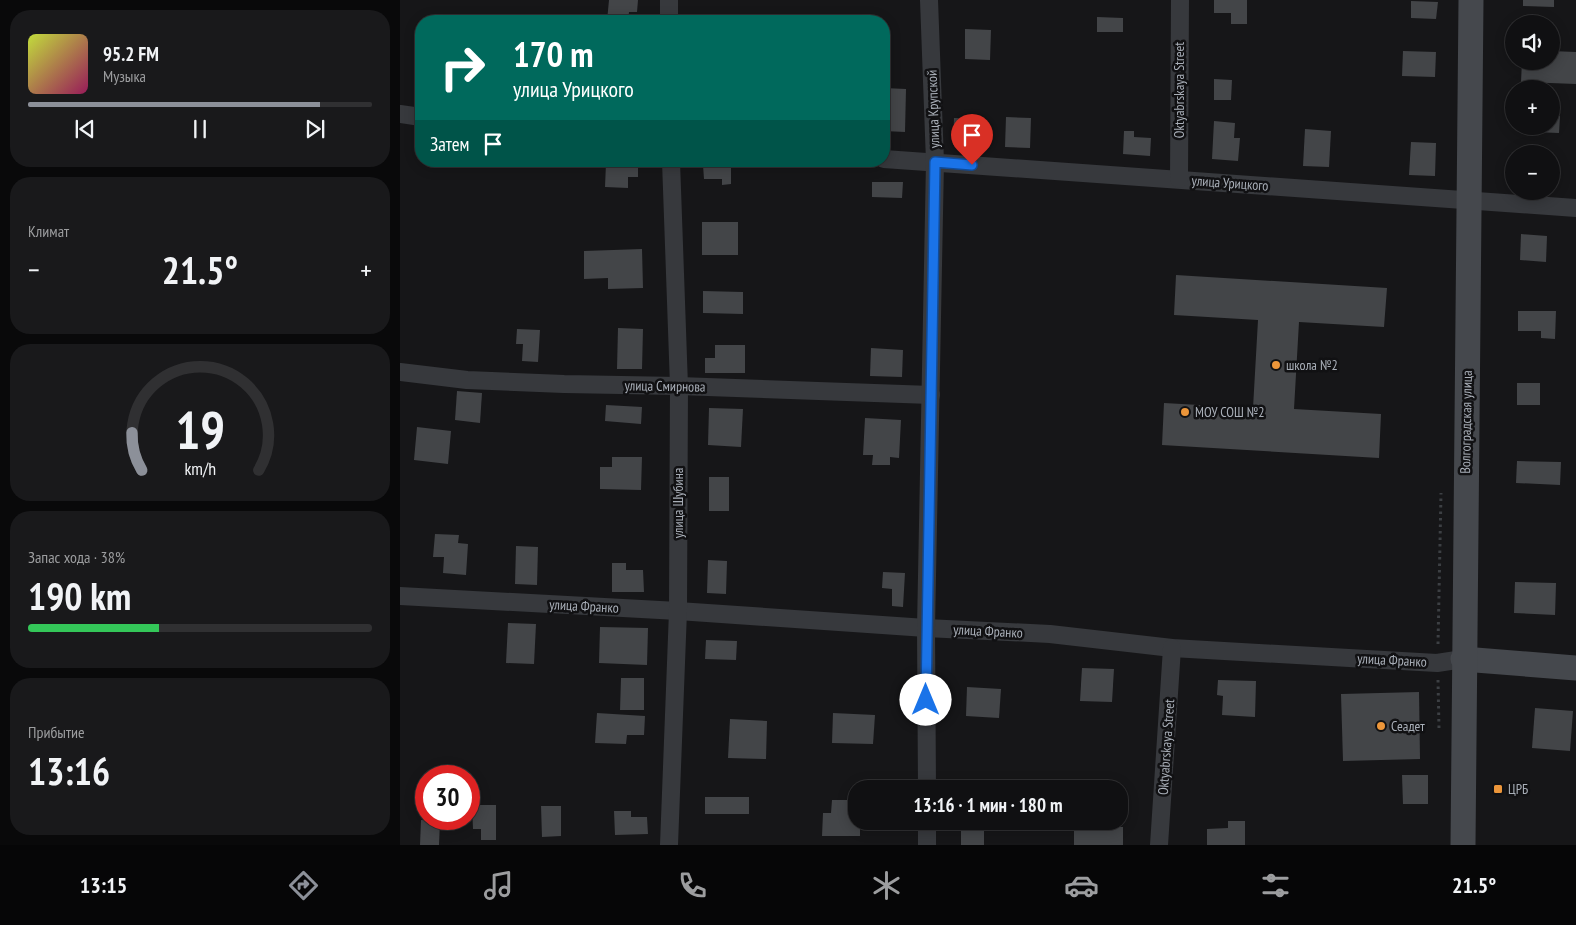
<!DOCTYPE html>
<html lang="ru">
<head>
<meta charset="utf-8">
<style>
  :root { --surface:#101012; --page:#19191b; --text:#f1f3f6; --muted:#9c9d9f; --line:#303032; --accent:#8c9099 }
  body { margin:0; font-family:"PT Sans Narrow",sans-serif; background:var(--page); color:var(--text); height:100vh; display:flex; flex-direction:column; font-size:19px; white-space:nowrap }
  * { box-sizing:border-box; margin:0 }
  p { font-size:16px; color:var(--muted) }
  .icon { flex:none; width:28px; height:28px; fill:none; stroke:currentColor; stroke-width:2; stroke-linecap:round; stroke-linejoin:round }
  .map { position:relative; flex:1; overflow:hidden }
  .panel { display:flex; flex-direction:column; gap:10px; padding:10px; background:#09090a; width:400px }
  .panel>* { flex:none }
  .guide { position:absolute; left:15px; top:15px; width:475px; height:152px; border-radius:20px; box-shadow:0 2px 12px #0003,0 0 0 1px var(--line); background:#00695c; color:#fff; overflow:hidden }
  .tools { position:absolute; left:1105px; top:15px; display:grid; gap:10px }
  .tools a { display:grid; place-items:center; width:55px; height:55px; border-radius:50%; background:var(--surface); box-shadow:0 2px 12px #0003,0 0 0 1px var(--line); font-size:25px }
  .speed { position:absolute; left:15px; top:765px; display:flex; gap:10px; font-size:25px; font-weight:700; text-align:center }
  .speed>* { display:grid; place-content:center; width:65px; height:65px; border-radius:50%; background:var(--surface); box-shadow:0 2px 12px #0003,0 0 0 1px var(--line); line-height:1 }
  .speed .limit { border:8px solid #d22; background:#fff; color:#111 }
  .pin { position:absolute; display:grid; place-items:center; width:42px; height:42px; color:#fff; margin:-51px -21px; border-radius:50% 50% 50% 0; rotate:-45deg; box-shadow:0 0 5px #0007 }
  .pin .icon { rotate:45deg }
  .me { position:absolute; width:55px; margin:-28px; rotate:0deg; stroke-linejoin:round; filter:drop-shadow(0 0 4px #0008) }
  .turn { display:flex; align-items:center; gap:18px; height:105px; padding:0 15px; font-size:22px }
  .turn .icon { width:65px; height:65px; stroke-width:2.5 }
  .turn b { display:block; font-size:35px; line-height:42px }
  .then { display:flex; align-items:center; height:48px; padding:0 15px; background:#0003; gap:10px; font-size:19px }
  .big { font-size:38px; font-weight:700; line-height:1.1 }
  .panel .card { flex:1; display:flex; flex-direction:column; justify-content:center; gap:8px; min-width:0; padding:0 18px; border-radius:20px; background:var(--page) }
  .panel .dial { align-items:center; gap:0 }
  .dial svg { height:130px; overflow:visible; fill:none; stroke:var(--line); stroke-width:7; stroke-linecap:round; text-anchor:middle }
  .dial text { fill:var(--text); stroke:none }
  .song { display:flex; align-items:center; gap:15px }
  .cover { width:60px; height:60px; border-radius:8px; background:linear-gradient(135deg,hsl(70 70% 55%),hsl(330 70% 35%)) }
  .played { height:5px; border-radius:2px; background:linear-gradient(90deg,var(--accent) 85%,var(--line) 85%) }
  .keys { display:flex; justify-content:space-around; direction:ltr }
  .heat { display:flex; justify-content:space-between; align-items:center; font-size:28px; direction:ltr }
  .charge { height:8px; border-radius:4px; background:linear-gradient(90deg,#34c759 38%,var(--line) 0) }
  .trip { position:absolute; left:448px; top:780px; width:280px; height:50px; border-radius:20px; background:var(--surface); box-shadow:0 2px 12px #0003,0 0 0 1px var(--line); font-weight:700; line-height:50px; text-align:center }
  .tab-bar { display:flex; height:80px; justify-content:space-around; align-items:center; background:#060607; color:var(--muted) }
  .tab-bar .icon { width:35px; height:35px }
  .tab-bar .on { color:var(--accent) }
  .tab-bar b { font-size:22px; color:var(--text) }
  main { display:flex; flex:1; min-height:0 }
  .map>svg:first-child { display:block }
  .building { fill:#434548 }
  .lines { fill:none; stroke-linecap:round; stroke-linejoin:round }
  .path { stroke:#3d4044; stroke-width:3; stroke-dasharray:2.5 4; stroke-linecap:butt }
  .street { stroke:#37393d; stroke-width:18 }
  .secondary { stroke:#45484d; stroke-width:25 }
  .route-casing { stroke:#114b97; stroke-width:12 }
  .route { stroke:#1a73e8; stroke-width:9 }
  .poi-dot { fill:#ec963a; stroke:#111113; stroke-width:2 }
  .labels { text-anchor:middle; dominant-baseline:central; stroke-width:5; stroke-linejoin:round; paint-order:stroke }
  .street-label { font-size:14px; fill:#a9afb8; stroke:#111113 }
  .poi-label { font-size:14px; fill:#a9afb8; stroke:#111113; text-anchor:start }
</style>
</head>
<body>
<main>
<section class="panel">
<div class="card">
<div class="song"><i class="cover"></i><div><b>95.2 FM</b><p>Музыка</p></div></div>
<div class="played"></div>
<div class="keys"><svg class="icon" aria-label="previous" viewBox="0 0 24 24"><path d="M18 5L8 12l10 7zM5 5v14"/></svg><svg class="icon" aria-label="pause" viewBox="0 0 24 24"><path d="M8 5v14M16 5v14"/></svg><svg class="icon" aria-label="next" viewBox="0 0 24 24"><path d="M6 5l10 7-10 7zM19 5v14"/></svg></div>
</div>
<div class="card"><p>Климат</p>
<div class="heat"><a>−</a><b class="big">21.5°</b><a>+</a></div>
</div>
<div class="card dial"><svg viewBox="0 0 100 80">
<path d="M14 69A42 42 0 1 1 86 69"/>
<path d="M14 69A42 42 0 0 1 8 46" stroke="#8c9099"/>
<text x="50" y="56" font-size="32" font-weight="700">19</text>
<text x="50" y="72" font-size="11">km/h</text>
</svg></div>
<div class="card"><p>Запас хода · 38%</p><b class="big">190 km</b><div class="charge"></div></div>
<div class="card"><p>Прибытие</p><b class="big">13:16</b></div>
</section>
<div class="map">
<svg width="1176" height="845" viewBox="0 0 1176 845">
  <rect width="100%" height="100%" fill="#161618"/>
  <g class="building">
    <path d="M209,0H238L237,12H229L228,21H207Z"/>
    <path d="M814,0H847V24H831V13H814Z"/>
    <path d="M1123,0H1154V7L1123,6Z"/>
    <path d="M1011,1L1038,2L1036,19L1011,18Z"/>
    <path d="M697,17L723,18V32H697Z"/>
    <path d="M565,29L591,30L590,60L565,59Z"/>
    <path d="M1003,51L1036,52L1035,77L1002,76Z"/>
    <path d="M1151,51L1176,52V84L1121,82L1122,61H1151Z"/>
    <path d="M814,79L832,80L831,100H814Z"/>
    <path d="M484,88L506,89L505,132L484,131Z"/>
    <path d="M1151,116H1160L1159,133L1133,132V126H1151Z"/>
    <path d="M606,117L631,118L630,148L605,147Z"/>
    <path d="M554,118L584,119L583,146L553,145Z"/>
    <path d="M814,121L835,123L834,138H840L838,161L812,159Z"/>
    <path d="M905,129L931,131L929,167L903,166Z"/>
    <path d="M724,131H734V137L751,138L750,156L723,154Z"/>
    <path d="M1011,142L1036,143L1035,176L1009,175Z"/>
    <path d="M206,163L238,164V177H228V188L205,187Z"/>
    <path d="M303,165H331V184L322,185V179H304Z"/>
    <path d="M472,182H503L502,198L472,197Z"/>
    <rect x="302" y="222" width="36" height="33"/>
    <path d="M1121,234L1147,236L1146,262L1120,260Z"/>
    <path d="M242,249L243,288L208,289V278L184,279V251Z"/>
    <path d="M776,275L987,288L984,327L899,322L894,409L981,414L979,458L762,445L764,403L853,408L858,320L774,315Z"/>
    <path d="M303,291L343,292V314L303,313Z"/>
    <path d="M1118,311H1156L1155,339L1141,338V331H1118Z"/>
    <path d="M218,328L243,329L242,369H217Z"/>
    <path d="M117,329L140,330L138,362L122,361L123,344H116Z"/>
    <path d="M315,345H345V373H305V358H315Z"/>
    <path d="M471,348L503,350L502,377L470,376Z"/>
    <rect x="1117" y="383" width="23" height="22"/>
    <path d="M57,391L82,393L80,423L55,420Z"/>
    <path d="M206,405L242,407L241,424L205,421Z"/>
    <path d="M309,408L343,409L341,447L308,445Z"/>
    <path d="M465,418L501,420L499,458L490,457V465H472L473,455H463Z"/>
    <path d="M17,427L51,431L48,464L14,460Z"/>
    <path d="M212,457H242L241,490L200,489V467H212Z"/>
    <path d="M1117,461L1161,462L1160,485L1116,483Z"/>
    <rect x="309" y="477" width="20" height="34"/>
    <path d="M35,534L59,535L58,543L68,544L66,575L43,573L44,557H33Z"/>
    <path d="M116,546L138,547L137,585L115,584Z"/>
    <path d="M308,560L327,561L326,594L307,593Z"/>
    <path d="M212,563H226V570H243L244,592H212Z"/>
    <path d="M483,572L505,573L503,607L492,606V589L482,588Z"/>
    <path d="M1115,582L1156,583L1155,615L1114,613Z"/>
    <path d="M108,623L136,624L134,664L106,663Z"/>
    <path d="M200,627L248,628L247,665L199,663Z"/>
    <path d="M306,640L337,641L336,660L305,659Z"/>
    <path d="M682,668L714,669L712,702L680,701Z"/>
    <path d="M221,678H244V710H220Z"/>
    <path d="M818,680L856,681L855,717L822,715L823,696L817,695Z"/>
    <path d="M567,687L601,689L599,718L566,716Z"/>
    <path d="M1019,692L1020,759L943,761L941,694Z"/>
    <path d="M1135,708L1173,711L1170,751L1132,748Z"/>
    <path d="M197,713L245,716L244,735H227L226,744L195,743Z"/>
    <path d="M433,713L475,715L473,744L432,743Z"/>
    <path d="M330,719L367,721L366,759L328,758Z"/>
    <path d="M1002,775H1028V804H1003Z"/>
    <rect x="305" y="797" width="44" height="17"/>
    <path d="M432,800H456V821H460V836H422L423,813H431Z"/>
    <path d="M72,805H96V840H81V829H73Z"/>
    <path d="M141,806H161V836L142,837Z"/>
    <path d="M214,811H231V817H247L248,834L215,835Z"/>
    <path d="M21,820L40,821L39,845H20Z"/>
    <rect x="561" y="821" width="23" height="24"/>
    <path d="M674,821H704V826L723,827V845H674Z"/>
    <path d="M828,821H845V845H807V829L828,828Z"/>
  </g>
  <g class="lines">
    <g class="path">
      <path d="M1038,644L1041,493"/>
      <path d="M1038,680L1039,729"/>
    </g>
    <g class="street">
      <path d="M269,0V21"/>
      <path d="M0,114L21,117"/>
      <path d="M484,159L1176,208"/>
      <path d="M779,179L780,0"/>
      <path d="M0,372L67,380L164,384L279,386L531,395"/>
      <path d="M0,596L278,611L526,628L650,634L772,648L1037,663L1063,659"/>
      <path d="M527,789L526,628L535,162L529,0"/>
      <path d="M527,821V845"/>
      <path d="M269,845L278,611L279,386L271,161"/>
      <path d="M759,845L772,648"/>
    </g>
    <g class="secondary">
      <path d="M1063,659L1176,668"/>
      <path d="M1063,845L1071,0"/>
    </g>
  </g>
  <g class="lines">
    <g class="route-casing">
      <path id="route" d="M526,700L535,162L572,165"/>
    </g>
    <use href="#route" class="route"/>
  </g>
  <g class="poi-dot">
    <circle cx="876" cy="365" r="5"/>
    <circle cx="785" cy="412" r="5"/>
    <circle cx="981" cy="726" r="5"/>
    <rect x="1093" y="784" width="10" height="10" rx="2.5"/>
  </g>
  <g class="labels">
    <g class="street-label">
      <text transform="translate(779 90) rotate(-90)">Oktyabrskaya Street</text>
      <text transform="translate(533 109) rotate(-92)">улица Крупской</text>
      <text transform="translate(830 183) rotate(4)">улица Урицкого</text>
      <text transform="translate(265 386) rotate(1)">улица Смирнова</text>
      <text transform="translate(1066 422) rotate(-89)">Волгоградская улица</text>
      <text transform="translate(278 503) rotate(-90)">улица Шубина</text>
      <text transform="translate(184 606) rotate(3)">улица Франко</text>
      <text transform="translate(588 631) rotate(3)">улица Франко</text>
      <text transform="translate(992 660) rotate(3)">улица Франко</text>
      <text transform="translate(766 747) rotate(-86)">Oktyabrskaya Street</text>
    </g>
    <g class="poi-label">
      <text x="886" y="365">школа №2</text>
      <text x="795" y="412">МОУ СОШ №2</text>
      <text x="991" y="726">Сеадет</text>
      <text x="1108" y="789">ЦРБ</text>
    </g>
  </g>
</svg>
<div class="tools">
<a><svg class="icon" aria-label="sound" viewBox="0 0 24 24"><path d="M4 9h4l5-4v14l-5-4H4zM17 9q2 3 0 6"/></svg></a>
<a>+</a>
<a>−</a>
</div>
<div class="speed"><div class="limit">30</div></div>
<div class="pin" style="left:572px;top:165px;background:#d93025"><svg class="icon" aria-label="arrive" viewBox="0 0 24 24"><path d="M6 21V4h12l-3 4 3 4H6"/></svg></div>
<svg class="me" style="left:526px;top:700px" viewBox="-20 -20 40 40"><circle r="19" fill="#fff"/><path d="M0-13L10 11 0 6-10 11z" fill="#1a73e8"/></svg>
<div class="trip">13:16 · 1 мин · 180 m</div>
<div class="guide">
<div class="turn"><svg class="icon" aria-label="right" viewBox="0 0 24 24"><path d="M7 20v-9h11M14 6l5 5-5 5"/></svg><div><b>170 m</b>улица Урицкого</div></div>
<div class="then">Затем<svg class="icon" aria-label="arrive" viewBox="0 0 24 24"><path d="M6 21V4h12l-3 4 3 4H6"/></svg></div>
</div>
</div>
</main>
<nav class="tab-bar">
<b>13:15</b>
<svg class="icon on" aria-label="directions" viewBox="0 0 24 24"><path d="M12 3l9 9-9 9-9-9zM9 14v-3h6M13 9l2 2-2 2"/></svg>
<svg class="icon" aria-label="music" viewBox="0 0 24 24"><path d="M9 18V5l10-2v13"/><circle cx="6" cy="18" r="3"/><circle cx="16" cy="16" r="3"/></svg>
<svg class="icon" aria-label="phone" viewBox="0 0 24 24"><path d="M5 4h4l2 5-3 2q2 4 5 5l2-3 5 2v4C11 20 4 13 5 4z"/></svg>
<svg class="icon" aria-label="climate" viewBox="0 0 24 24"><path d="M12 3v18M4 7l16 10M4 17L20 7"/></svg>
<svg class="icon" aria-label="car" viewBox="0 0 24 24"><path d="M5 17H2v-5l4-1 3-4h7l3 4 3 1v5h-3M9 17h6M6 11h13"/><circle cx="7" cy="17" r="2"/><circle cx="17" cy="17" r="2"/></svg>
<svg class="icon" aria-label="filters" viewBox="0 0 24 24"><path d="M4 7h16M4 17h16"/><circle cx="9" cy="7" r="2"/><circle cx="15" cy="17" r="2"/></svg>
<b>21.5°</b>
</nav>
</body>
</html>
